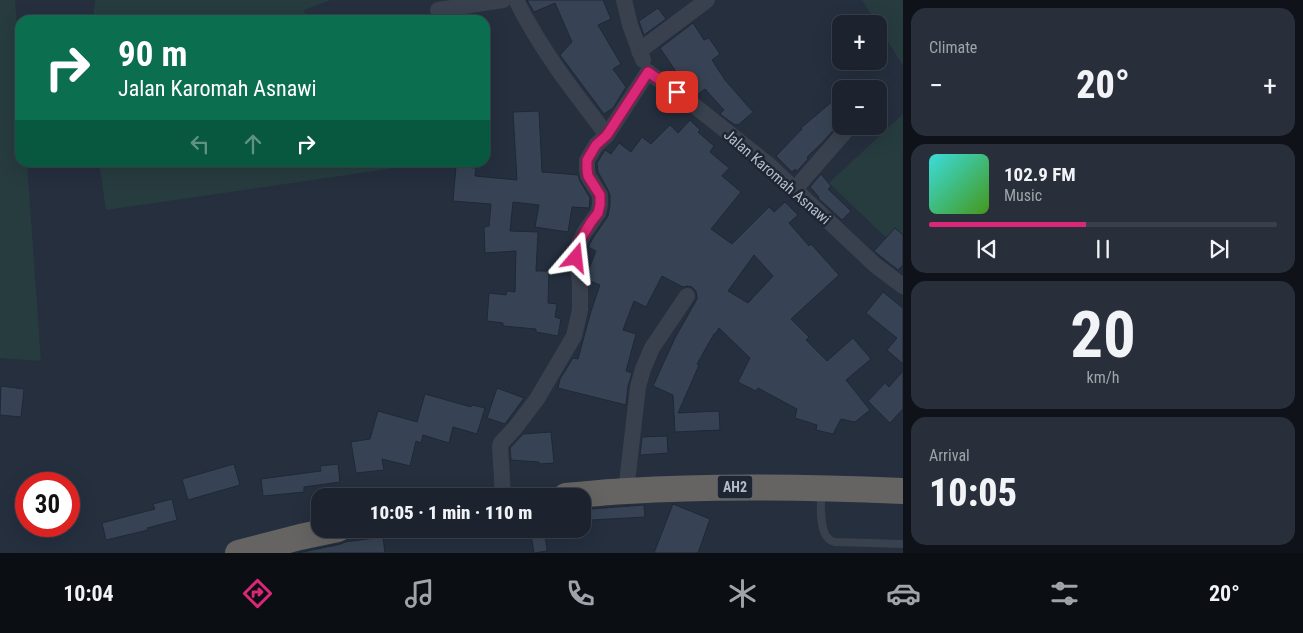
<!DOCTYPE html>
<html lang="en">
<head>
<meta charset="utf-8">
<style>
  :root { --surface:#1c232e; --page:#292f3a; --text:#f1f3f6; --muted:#a0a4aa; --line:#3a404a; --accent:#db2777 }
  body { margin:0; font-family:"Roboto Condensed",sans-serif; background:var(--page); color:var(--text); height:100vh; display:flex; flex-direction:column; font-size:19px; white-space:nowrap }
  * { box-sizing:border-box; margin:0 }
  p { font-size:16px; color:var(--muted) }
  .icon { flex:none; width:28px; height:28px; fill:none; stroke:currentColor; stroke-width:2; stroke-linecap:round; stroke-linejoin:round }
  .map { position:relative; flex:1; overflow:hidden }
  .panel { display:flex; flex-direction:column; gap:8px; padding:8px; background:#0f1319; width:400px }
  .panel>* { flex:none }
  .guide { position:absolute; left:15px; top:15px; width:475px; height:152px; border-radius:15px; box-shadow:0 5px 20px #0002,0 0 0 1px var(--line); background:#0b6e4f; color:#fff; overflow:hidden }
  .controls { position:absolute; left:832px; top:15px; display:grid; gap:10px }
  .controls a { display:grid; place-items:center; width:55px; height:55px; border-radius:10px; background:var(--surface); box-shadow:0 5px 20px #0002,0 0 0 1px var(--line); font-size:25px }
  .speed { position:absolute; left:15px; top:472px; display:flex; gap:10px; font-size:25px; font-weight:700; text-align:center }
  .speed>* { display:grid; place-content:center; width:65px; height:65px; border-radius:50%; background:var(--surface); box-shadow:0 5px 20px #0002,0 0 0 1px var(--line); line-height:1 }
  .speed .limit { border:8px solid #d22; background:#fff; color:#111 }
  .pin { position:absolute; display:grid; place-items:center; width:42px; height:42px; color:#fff; margin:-21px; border-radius:10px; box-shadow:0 2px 8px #0006 }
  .me { position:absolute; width:55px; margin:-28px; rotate:17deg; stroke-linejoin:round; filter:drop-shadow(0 0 4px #0008) }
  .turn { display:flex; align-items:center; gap:18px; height:105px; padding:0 20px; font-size:22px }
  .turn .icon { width:65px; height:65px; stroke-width:2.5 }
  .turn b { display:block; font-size:35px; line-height:42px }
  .lanes { display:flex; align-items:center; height:48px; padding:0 20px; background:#0003; justify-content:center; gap:25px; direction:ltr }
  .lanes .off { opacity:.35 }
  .big { font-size:38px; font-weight:800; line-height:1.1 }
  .panel .widget { flex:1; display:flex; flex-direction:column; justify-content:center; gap:8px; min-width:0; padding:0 18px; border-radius:15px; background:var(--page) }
  .panel .dial { align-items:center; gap:0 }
  .dial b { font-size:65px; line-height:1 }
  .song { display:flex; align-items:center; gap:15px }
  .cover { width:60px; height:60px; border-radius:8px; background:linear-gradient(135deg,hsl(180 70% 55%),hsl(100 70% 35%)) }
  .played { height:5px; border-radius:2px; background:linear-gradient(90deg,var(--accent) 45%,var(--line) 45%) }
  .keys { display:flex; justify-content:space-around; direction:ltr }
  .heat { display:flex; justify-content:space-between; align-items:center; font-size:28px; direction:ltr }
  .trip { position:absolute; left:311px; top:488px; width:280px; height:50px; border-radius:15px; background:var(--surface); box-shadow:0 5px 20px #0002,0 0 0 1px var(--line); font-weight:800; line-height:50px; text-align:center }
  .dock { display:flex; height:80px; justify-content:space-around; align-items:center; background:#0b0e12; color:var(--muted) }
  .dock .icon { width:35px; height:35px }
  .dock .selected { color:var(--accent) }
  .dock b { font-size:22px; color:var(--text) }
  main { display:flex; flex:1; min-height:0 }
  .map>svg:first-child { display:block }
  .green { fill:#273c3f }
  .building { fill:#374354; stroke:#202835; fill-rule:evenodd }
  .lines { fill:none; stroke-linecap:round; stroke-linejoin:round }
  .service { stroke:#39414e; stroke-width:8 }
  .minor { stroke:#39414e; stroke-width:16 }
  .trunk { stroke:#666462; stroke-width:26 }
  .route-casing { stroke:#8e194d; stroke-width:12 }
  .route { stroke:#db2777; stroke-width:9 }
  .labels { text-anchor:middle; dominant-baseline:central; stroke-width:5; stroke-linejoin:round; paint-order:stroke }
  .shield { fill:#1e2633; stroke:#888f9c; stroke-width:1 }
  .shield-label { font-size:14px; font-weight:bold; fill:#b5bcc9 }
  .street-label { font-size:15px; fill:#b5bcc9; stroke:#1e2633 }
</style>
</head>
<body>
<main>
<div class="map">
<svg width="903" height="553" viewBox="0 0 903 553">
  <rect width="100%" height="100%" fill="#252f3e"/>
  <g class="green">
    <path d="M0,0H15L20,65V162L27,163L41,361L0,358Z"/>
    <path d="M95,0H331L304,10L307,20H93Z"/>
    <path d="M862,0H903V66L879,27V24H877Z"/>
    <path d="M903,114V254L829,183Z"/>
    <path d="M99,163V162L429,163L106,210Z"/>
  </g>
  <g class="building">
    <path d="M527,0H603L611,19L598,25L621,64L613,69L626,87L613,108L604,114L560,55L572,42L555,3L534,12Z"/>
    <path d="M658,8L666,19L644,35L639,21Z"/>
    <path d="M693,23L704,40L709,38L720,54L712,60L725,80L753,112L737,126V124L735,125L720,114L724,110L705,89L697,95L694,93L684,78L681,79L660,48Z"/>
    <path d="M841,94V121L823,142L807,157L808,159L797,171L795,169L792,172L776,156L802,129L801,128Z"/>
    <path d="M539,111L542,172L578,175L580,181L590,198L589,208L572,207L568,232L535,227L539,205L513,202L510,231L538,232L536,271H549L548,303L557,304L555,317L561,319L558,336L536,332V329L503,326V323L487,321L489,293L506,295L507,291L515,292L516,251L485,253L484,227L489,226L491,204L453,201L456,166L476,168L475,176L517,180L513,112Z"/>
    <path d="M690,120L700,130L698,132L714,146L710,152L729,168L722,176L741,192L711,229L732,244L769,207L774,212L785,202L798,215L789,223L809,246L811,244L839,275L791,319L809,337L806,340L827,361L853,338L871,359L846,380L870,410L855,422L841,419L833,434L816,430L817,425L795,418L797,409L758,388L756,391L738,382L750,358L719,328L715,334H714L697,364L699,365L678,413L719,411L720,430L675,432L673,395L653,386L675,338L697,299V296L696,291L692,287L687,286L683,287L662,276L646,307L634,301L623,330L636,334L626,371L632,373L628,386L626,405L558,388L560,379L573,358L578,359L591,311L600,285L590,281L588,271L596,251L588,247L593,238L608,216L610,205V195L608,190L598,172L597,163L605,150L611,154L619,143L631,152L642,137L651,144L670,125L678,133ZM754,255L773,276L748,303L728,291Z"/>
    <path d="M821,174L831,186L828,189L851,211L842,220L818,198L819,197L810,187Z"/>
    <path d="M895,228L903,235V265L898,270L874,251Z"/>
    <path d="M883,292L903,308V364L887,350L897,338L866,313Z"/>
    <path d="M903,371V409L890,423L868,401L885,383L889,387Z"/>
    <path d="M1,386L24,389L21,417L0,415Z"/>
    <path d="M497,388L524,398L505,424L487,418Z"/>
    <path d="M425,394L471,407L472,405L485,408L477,434L453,427L449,443L423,435L421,443L416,441L410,466L382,459L384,470L356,473L351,442L370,439L378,411L417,422Z"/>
    <path d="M551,432L554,463L539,464V462L511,460L510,448L523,434Z"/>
    <path d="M667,436L668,453L640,455L642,437Z"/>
    <path d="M234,464L240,485L188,500L182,479Z"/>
    <path d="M338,464L340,482L304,487V492L263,496L261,479L321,471L320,466Z"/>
    <path d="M172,499L177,520L147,528L148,530L106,540L102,523L155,509L153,504Z"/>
    <path d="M673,504L710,519L698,553H654Z"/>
    <path d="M644,505L645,517L591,520V509Z"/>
    <path d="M545,533L547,551L534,553L531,535Z"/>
    <path d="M383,537L385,553H298L341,544L345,542Z"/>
  </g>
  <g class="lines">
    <path class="service" d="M821,491C821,503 819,530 828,538C830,541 832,541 835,542L903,544"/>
    <g class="minor">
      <path d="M516,0C541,50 573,91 607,135"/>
      <path d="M624,0L630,25L643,60"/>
      <path d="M438,10L503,0"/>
      <path d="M639,51L707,0"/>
      <path d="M648,72L691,103L769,165L875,265L903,286"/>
      <path d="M795,189L850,126"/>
      <path d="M626,491L638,387L643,369L652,348L687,296"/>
      <path d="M503,496L500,446L501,443L515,428L537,399L574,336L580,310V283L576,258V250L584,233L598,213L600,205V195L588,176L587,169V160L596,145L607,135L648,72"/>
    </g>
    <g class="trunk">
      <path d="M566,496C587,494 607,492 627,491C719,485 811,487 903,491"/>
      <path d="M238,553L300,537L338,529"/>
    </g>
  </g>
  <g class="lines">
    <g class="route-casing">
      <path id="route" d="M576,258V250L579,242L591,222L598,213L600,205V195L588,176L587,169V160L596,145L607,135L648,72L677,92"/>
    </g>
    <use href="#route" class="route"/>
  </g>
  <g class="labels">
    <rect class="shield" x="717.5" y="475.5" width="35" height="23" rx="4"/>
    <g class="shield-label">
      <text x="735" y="487">AH2</text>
    </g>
    <g class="street-label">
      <text transform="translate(777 177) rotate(41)">Jalan Karomah Asnawi</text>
    </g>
  </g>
</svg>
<div class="controls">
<a>+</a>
<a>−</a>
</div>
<div class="speed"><div class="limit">30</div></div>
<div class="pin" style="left:677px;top:92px;background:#d93025"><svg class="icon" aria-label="arrive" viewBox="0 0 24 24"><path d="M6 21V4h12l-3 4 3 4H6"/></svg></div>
<svg class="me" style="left:576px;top:258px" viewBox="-20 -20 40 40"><path d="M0-17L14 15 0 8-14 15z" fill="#db2777" stroke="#fff" stroke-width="4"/></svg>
<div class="trip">10:05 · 1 min · 110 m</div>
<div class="guide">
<div class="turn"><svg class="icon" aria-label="right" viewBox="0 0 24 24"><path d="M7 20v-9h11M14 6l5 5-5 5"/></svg><div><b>90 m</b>Jalan Karomah Asnawi</div></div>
<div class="lanes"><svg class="icon off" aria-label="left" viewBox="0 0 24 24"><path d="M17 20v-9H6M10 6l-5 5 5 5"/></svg><svg class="icon off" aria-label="ahead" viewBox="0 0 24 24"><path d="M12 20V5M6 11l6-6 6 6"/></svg><svg class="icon" aria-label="right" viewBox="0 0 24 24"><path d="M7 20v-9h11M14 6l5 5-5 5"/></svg></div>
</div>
</div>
<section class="panel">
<div class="widget"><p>Climate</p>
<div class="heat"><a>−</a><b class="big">20°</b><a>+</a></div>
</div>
<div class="widget">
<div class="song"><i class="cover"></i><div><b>102.9 FM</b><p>Music</p></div></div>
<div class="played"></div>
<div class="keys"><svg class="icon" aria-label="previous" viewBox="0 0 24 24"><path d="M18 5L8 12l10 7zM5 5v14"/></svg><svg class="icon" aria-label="pause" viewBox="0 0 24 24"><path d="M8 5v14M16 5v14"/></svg><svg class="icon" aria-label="next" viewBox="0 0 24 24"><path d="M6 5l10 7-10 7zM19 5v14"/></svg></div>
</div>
<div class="widget dial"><b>20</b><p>km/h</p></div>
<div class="widget"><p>Arrival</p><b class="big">10:05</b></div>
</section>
</main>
<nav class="dock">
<b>10:04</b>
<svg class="icon selected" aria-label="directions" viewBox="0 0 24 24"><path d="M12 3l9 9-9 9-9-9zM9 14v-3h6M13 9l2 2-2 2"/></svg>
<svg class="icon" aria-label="music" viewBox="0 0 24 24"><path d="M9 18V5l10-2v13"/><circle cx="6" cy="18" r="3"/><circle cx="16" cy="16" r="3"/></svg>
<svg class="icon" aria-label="phone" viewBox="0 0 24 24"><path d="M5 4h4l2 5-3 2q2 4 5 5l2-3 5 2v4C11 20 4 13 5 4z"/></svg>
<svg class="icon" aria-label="climate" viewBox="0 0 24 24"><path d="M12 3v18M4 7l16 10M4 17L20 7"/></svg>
<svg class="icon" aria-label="car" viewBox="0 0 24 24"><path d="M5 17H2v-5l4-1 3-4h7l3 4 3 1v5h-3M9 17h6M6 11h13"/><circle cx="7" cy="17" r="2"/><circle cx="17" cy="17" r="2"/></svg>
<svg class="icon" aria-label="filters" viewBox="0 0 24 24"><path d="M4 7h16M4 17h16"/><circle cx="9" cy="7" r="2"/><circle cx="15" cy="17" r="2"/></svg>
<b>20°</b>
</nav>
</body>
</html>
